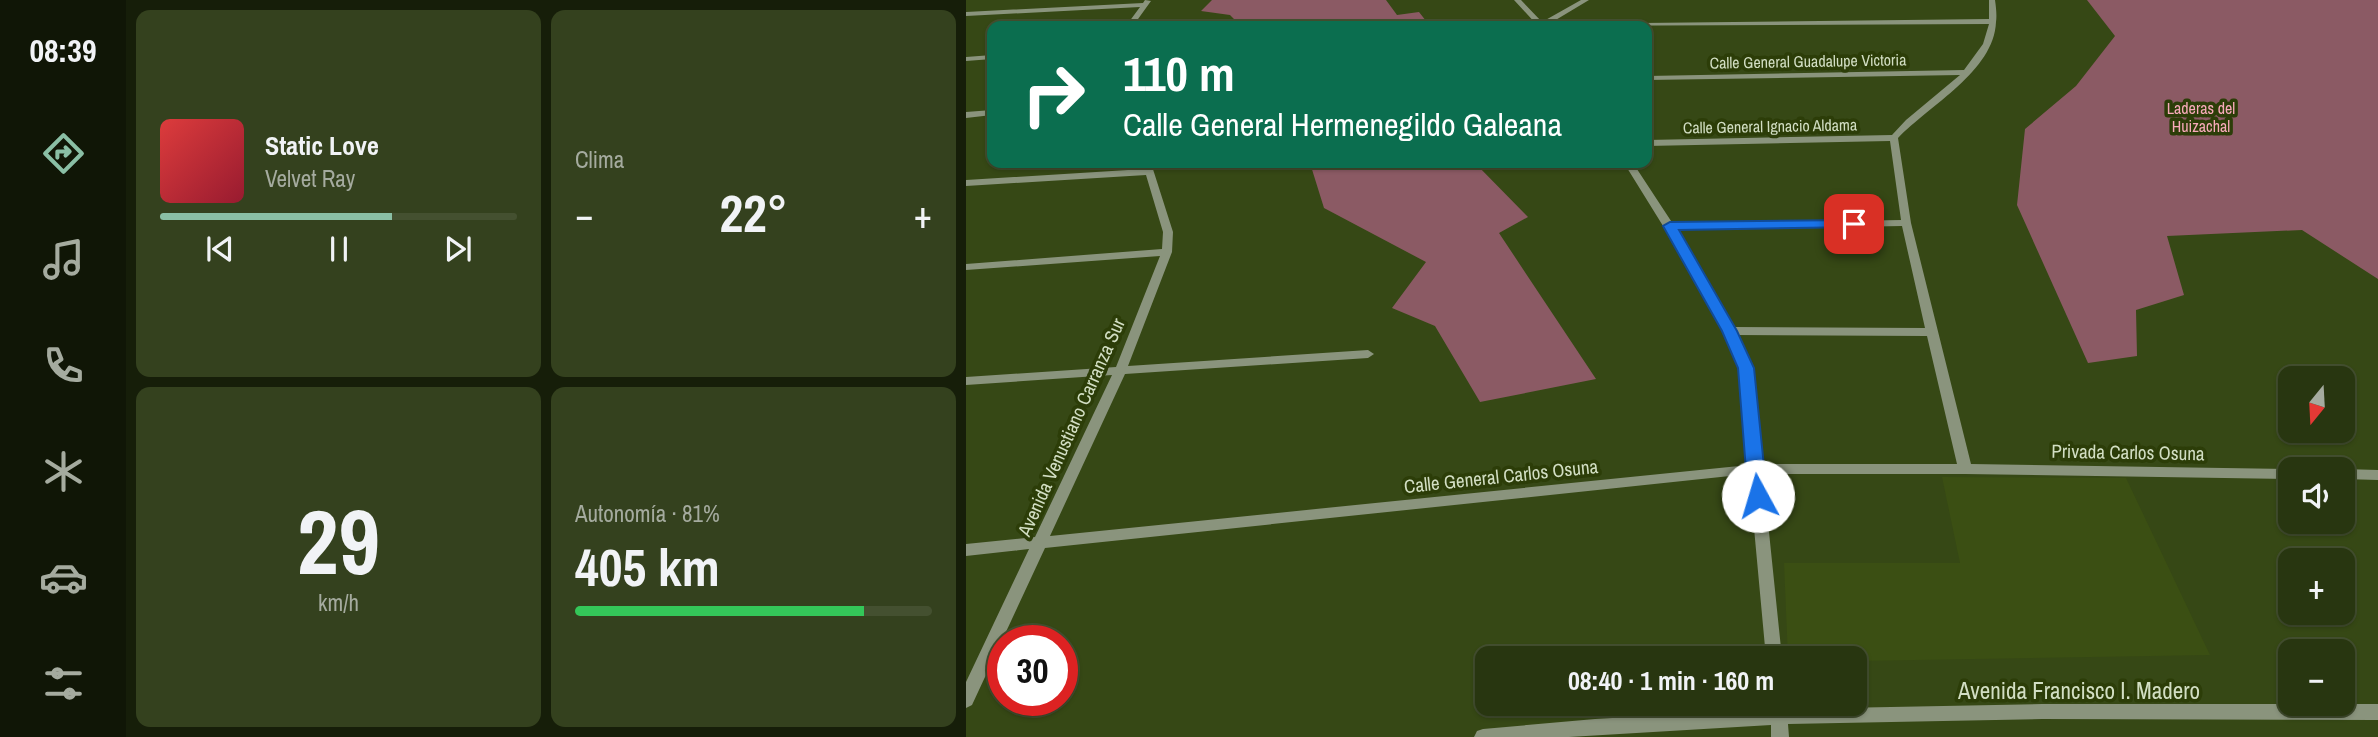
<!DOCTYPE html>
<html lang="es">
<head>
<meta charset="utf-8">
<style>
  :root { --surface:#283610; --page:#34411e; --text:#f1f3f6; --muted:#a5ab9f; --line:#445030; --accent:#8abfa5 }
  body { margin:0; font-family:"Archivo Narrow",sans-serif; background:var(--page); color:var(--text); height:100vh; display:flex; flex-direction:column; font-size:26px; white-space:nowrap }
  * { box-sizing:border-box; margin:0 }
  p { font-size:23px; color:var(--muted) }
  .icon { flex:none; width:38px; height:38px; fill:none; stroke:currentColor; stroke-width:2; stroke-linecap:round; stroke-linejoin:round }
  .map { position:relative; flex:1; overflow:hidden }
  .drawer { display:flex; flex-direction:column; gap:10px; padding:10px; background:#161e09; width:840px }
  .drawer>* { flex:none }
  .guide { position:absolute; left:21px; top:21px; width:665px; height:147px; border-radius:14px; box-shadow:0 2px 5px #0004,0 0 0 2px var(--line); background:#0b6e4f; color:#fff; overflow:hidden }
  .needle { width:46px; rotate:198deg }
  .buttons { position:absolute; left:1312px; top:366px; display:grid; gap:14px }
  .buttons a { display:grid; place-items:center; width:77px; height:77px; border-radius:14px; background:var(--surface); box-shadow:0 2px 5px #0004,0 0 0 2px var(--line); font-size:35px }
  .speed { position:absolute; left:21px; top:625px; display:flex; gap:14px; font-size:35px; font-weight:700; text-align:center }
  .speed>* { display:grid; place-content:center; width:91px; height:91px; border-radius:50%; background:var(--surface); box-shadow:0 2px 5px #0004,0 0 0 2px var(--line); line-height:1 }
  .speed .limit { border:10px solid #d22; background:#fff; color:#111 }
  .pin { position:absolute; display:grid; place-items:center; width:60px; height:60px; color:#fff; margin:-30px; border-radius:14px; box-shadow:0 4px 10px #0006 }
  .me { position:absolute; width:77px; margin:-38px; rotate:354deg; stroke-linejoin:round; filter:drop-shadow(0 0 5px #0008) }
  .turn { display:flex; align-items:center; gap:24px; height:147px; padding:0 21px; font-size:32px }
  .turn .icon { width:91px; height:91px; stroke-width:2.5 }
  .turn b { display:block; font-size:49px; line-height:60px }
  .big { font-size:52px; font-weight:700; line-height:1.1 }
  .drawer .card { flex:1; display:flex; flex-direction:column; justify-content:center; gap:10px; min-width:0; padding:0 24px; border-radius:14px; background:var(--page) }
  .drawer .dial { align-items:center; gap:0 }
  .dial b { font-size:91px; line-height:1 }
  .song { display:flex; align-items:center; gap:21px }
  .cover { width:84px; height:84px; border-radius:10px; background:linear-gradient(135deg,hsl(0 70% 55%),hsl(350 70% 35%)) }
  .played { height:7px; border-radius:4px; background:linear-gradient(90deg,var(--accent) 65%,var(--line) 65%) }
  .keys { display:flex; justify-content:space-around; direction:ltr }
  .heat { display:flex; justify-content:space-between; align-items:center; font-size:38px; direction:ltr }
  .charge { height:10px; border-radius:5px; background:linear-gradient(90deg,#34c759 81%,var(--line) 0) }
  .drawer .tiles { flex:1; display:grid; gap:10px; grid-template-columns:repeat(2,1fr) }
  .trip { position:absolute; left:509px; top:646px; width:392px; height:70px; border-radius:14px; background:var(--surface); box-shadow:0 2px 5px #0004,0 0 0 2px var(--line); font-weight:700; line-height:70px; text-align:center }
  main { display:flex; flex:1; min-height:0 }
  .tab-bar { display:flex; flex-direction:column; width:126px; justify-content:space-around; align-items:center; background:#101606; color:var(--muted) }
  .tab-bar .icon { width:49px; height:49px }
  .tab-bar .selected { color:var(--accent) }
  .tab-bar b { font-size:32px; color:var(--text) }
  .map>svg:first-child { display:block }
  .built { fill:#3b4f13 }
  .green { fill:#8b5a64 }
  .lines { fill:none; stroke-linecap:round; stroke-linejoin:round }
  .minor { fill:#8a947d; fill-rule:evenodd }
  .route { fill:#1a73e8; stroke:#114b97; stroke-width:2 }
  .labels { text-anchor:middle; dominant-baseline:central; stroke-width:7; stroke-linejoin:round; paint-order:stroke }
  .far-street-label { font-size:16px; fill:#d2dec3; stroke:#2c3d08 }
  .far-park-label { font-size:16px; fill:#f8aaba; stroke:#2c3d08 }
  .street-label { font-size:19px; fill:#d2dec3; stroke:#2c3d08 }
  .near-street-label { font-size:23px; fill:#d2dec3; stroke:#2c3d08 }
</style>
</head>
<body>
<main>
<nav class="tab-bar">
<b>08:39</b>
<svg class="icon selected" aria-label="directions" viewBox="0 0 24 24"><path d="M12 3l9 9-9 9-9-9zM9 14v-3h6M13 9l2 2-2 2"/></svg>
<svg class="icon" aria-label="music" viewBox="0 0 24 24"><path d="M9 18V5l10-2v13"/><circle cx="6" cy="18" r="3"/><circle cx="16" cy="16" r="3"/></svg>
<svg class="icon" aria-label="phone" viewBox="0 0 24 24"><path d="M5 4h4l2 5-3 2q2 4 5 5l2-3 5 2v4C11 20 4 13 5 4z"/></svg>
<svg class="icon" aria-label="climate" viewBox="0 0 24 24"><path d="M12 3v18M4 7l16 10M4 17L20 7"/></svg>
<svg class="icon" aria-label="car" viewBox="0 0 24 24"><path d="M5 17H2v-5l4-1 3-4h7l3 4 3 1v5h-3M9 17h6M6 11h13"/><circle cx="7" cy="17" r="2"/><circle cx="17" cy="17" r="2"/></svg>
<svg class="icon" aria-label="filters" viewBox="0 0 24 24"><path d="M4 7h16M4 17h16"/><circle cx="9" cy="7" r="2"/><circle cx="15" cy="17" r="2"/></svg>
</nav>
<section class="drawer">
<div class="tiles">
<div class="card">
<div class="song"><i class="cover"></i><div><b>Static Love</b><p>Velvet Ray</p></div></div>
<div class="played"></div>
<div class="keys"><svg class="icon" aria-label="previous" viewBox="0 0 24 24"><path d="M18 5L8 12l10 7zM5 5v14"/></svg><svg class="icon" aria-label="pause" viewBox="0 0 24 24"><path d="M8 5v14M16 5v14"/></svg><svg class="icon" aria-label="next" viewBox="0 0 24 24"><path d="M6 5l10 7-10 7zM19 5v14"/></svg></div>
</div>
<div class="card"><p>Clima</p>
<div class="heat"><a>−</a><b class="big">22°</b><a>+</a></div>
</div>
<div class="card dial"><b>29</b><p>km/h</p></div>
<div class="card"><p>Autonomía · 81%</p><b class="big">405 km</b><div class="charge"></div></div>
</div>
</section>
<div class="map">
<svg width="1412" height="737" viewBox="0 0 1412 737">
  <rect width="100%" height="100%" fill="#364815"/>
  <path class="built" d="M976,477L1160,478L1244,655L889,661V658H822L818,563H994Z"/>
  <g class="green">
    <path d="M246,0H420L431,15L453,12L464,26H275L264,15L235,11Z"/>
    <path d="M1121,0H1412V279L1336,230L1201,236L1218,295L1170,310L1171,356L1122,363L1051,205L1059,129L1110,86L1149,36Z"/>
    <path d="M344,163H509L562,217L533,233L630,379L514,402L469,326L426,308L460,262L358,208Z"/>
  </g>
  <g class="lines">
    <g class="minor">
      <path d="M179,0L185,1L167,26H160L174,7L0,16V12L177,3Z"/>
      <path d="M548,0H555L576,22L615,0H623L583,24L1023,19V0H1029C1030,7 1031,15 1030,22C1028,71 964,105 932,138L945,223L1005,464L1325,469V479L999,474H797L816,658H800L783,474L79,548L6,705L0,708V682L63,549L0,556V544L69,537L146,375L0,385V377L150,367L194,256L0,270V264L196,249L197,232L180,175L0,186V180L178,169L177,163H185L207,232L206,252L162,366L402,350L408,354L402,358L159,374L84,536L783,465L774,368L749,315L720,263L658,163H667L707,224L935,220L924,141L681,146V140L926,135L940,120L994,75L681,80V76L998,70L1017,44L1023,24L572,26ZM936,226L959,328L766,327L711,230ZM770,335L961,336L991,464H796L786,368Z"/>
      <path d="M26,55V59L0,61V57Z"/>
      <path d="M26,110V115L0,118V112Z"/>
      <path d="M1377,469L1412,470V480L1377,479Z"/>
      <path d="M803,704H820L821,709L1076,704H1412V720L1076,719L822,724L823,737H805V725L603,737H508L511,731L517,729L629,719L804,709Z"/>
    </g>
  </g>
  <path class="route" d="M888,220L892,221V227L713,230L771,331L788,368L801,496L798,501H785L782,496L772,368L756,331L697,226L704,222Z"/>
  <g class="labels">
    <g class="far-street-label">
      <text transform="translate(842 61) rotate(-1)">Calle General Guadalupe Victoria</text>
      <text transform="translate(804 126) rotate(-1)">Calle General Ignacio Aldama</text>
    </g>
    <g class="far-park-label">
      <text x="1235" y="108">Laderas del<tspan x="1235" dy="18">Huizachal</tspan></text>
    </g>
    <g class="street-label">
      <text transform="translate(105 427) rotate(-66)">Avenida Venustiano Carranza Sur</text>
      <text transform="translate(1162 452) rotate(1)">Privada Carlos Osuna</text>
      <text transform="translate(535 476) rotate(-6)">Calle General Carlos Osuna</text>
    </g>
    <g class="near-street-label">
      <text x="1113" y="690">Avenida Francisco I. Madero</text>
    </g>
  </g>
</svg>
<div class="buttons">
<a><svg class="needle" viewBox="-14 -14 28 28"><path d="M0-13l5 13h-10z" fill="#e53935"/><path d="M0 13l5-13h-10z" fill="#a5ab9f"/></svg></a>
<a><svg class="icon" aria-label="sound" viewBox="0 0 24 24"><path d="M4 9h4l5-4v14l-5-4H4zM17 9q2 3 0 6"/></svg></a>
<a>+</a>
<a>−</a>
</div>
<div class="speed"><div class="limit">30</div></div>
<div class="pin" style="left:888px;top:224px;background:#d93025"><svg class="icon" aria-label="arrive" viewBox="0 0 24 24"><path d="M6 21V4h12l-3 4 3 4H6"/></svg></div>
<svg class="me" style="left:792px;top:496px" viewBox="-20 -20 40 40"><circle r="19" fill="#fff"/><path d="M0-13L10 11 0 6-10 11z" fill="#1a73e8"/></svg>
<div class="trip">08:40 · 1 min · 160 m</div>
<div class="guide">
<div class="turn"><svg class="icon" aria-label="right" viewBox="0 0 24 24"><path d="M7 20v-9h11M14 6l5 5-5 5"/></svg><div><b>110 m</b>Calle General Hermenegildo Galeana</div></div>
</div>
</div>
</main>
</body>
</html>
